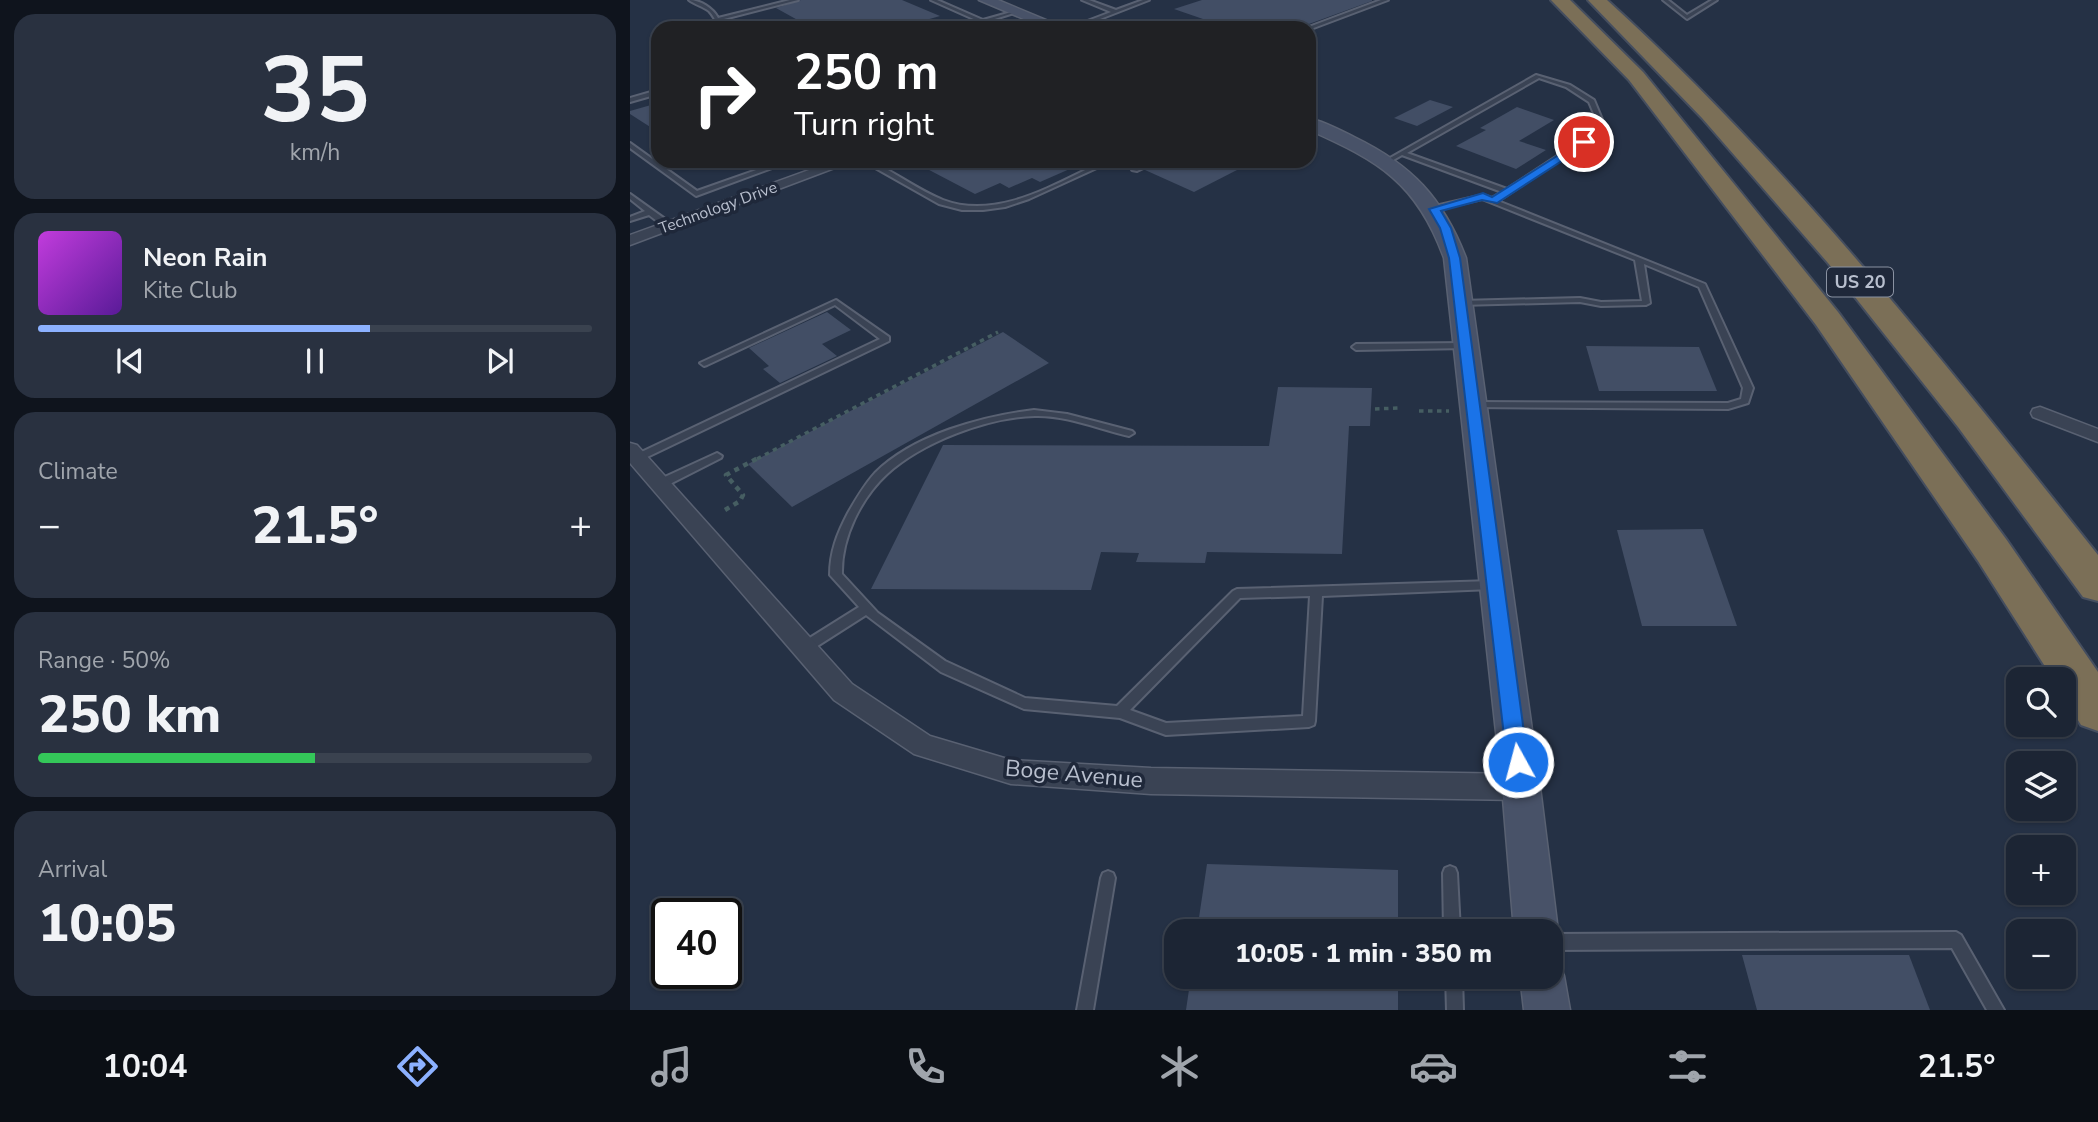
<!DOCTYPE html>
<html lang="en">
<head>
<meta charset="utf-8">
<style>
  :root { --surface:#1c2534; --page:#293140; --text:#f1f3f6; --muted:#a0a5ac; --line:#3a424f; --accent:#8cb1ff }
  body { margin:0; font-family:"Nunito Sans",sans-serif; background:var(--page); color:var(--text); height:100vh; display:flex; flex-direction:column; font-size:26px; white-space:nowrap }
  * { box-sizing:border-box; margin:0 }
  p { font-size:23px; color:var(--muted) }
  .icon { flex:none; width:38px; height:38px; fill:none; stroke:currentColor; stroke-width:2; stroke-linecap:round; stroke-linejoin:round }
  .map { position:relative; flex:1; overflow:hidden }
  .panel { display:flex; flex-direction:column; gap:14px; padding:14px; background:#0f141d; width:630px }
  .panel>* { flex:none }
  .top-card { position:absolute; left:21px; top:21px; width:665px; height:147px; border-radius:21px; box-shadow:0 2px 5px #0004,0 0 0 2px var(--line); background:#202124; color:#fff; overflow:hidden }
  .fabs { position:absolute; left:1376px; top:667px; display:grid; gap:14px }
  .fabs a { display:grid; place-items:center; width:70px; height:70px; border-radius:14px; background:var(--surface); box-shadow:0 2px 5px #0004,0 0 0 2px var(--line); font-size:35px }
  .speed { position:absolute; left:21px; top:898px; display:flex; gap:14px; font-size:35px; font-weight:700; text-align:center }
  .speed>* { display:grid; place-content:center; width:91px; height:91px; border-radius:50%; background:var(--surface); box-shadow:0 2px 5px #0004,0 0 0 2px var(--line); line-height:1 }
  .speed .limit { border:4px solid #111; border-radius:10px; background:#fff; color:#111 }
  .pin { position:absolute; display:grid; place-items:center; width:60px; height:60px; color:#fff; margin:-30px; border:4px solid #fff; border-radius:50%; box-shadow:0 2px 7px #0007 }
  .me { position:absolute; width:77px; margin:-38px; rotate:353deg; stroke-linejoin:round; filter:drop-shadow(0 0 5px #0008) }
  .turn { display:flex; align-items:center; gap:24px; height:147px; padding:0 28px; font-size:32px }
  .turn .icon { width:91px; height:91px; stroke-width:2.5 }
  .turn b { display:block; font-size:49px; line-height:60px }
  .big { font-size:52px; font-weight:800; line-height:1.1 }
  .panel .tile { flex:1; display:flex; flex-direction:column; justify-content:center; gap:10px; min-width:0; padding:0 24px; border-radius:21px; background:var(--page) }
  .panel .dial { align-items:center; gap:0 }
  .dial b { font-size:91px; line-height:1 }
  .song { display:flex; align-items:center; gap:21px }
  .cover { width:84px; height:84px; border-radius:10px; background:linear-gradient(135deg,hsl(290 70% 55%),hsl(270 70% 35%)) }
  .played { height:7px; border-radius:4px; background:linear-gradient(90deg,var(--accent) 60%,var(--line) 60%) }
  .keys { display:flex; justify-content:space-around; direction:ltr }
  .heat { display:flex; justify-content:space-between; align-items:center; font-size:38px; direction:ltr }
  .charge { height:10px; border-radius:5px; background:linear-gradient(90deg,#34c759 50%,var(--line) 0) }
  .trip { position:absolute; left:534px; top:919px; width:399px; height:70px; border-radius:21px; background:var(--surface); box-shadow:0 2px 5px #0004,0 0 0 2px var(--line); font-weight:800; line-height:70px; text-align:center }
  .menu { display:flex; height:112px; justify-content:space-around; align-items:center; background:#0b0f15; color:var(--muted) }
  .menu .icon { width:49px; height:49px }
  .menu .on { color:var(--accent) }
  .menu b { font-size:32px; color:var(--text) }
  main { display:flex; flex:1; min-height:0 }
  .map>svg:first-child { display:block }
  .building { fill:#424e65 }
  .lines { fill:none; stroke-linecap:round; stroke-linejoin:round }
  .lane-casing { stroke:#596172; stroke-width:4 }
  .street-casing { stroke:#596172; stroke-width:3 }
  .secondary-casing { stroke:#596172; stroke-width:3 }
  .highway-casing { stroke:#454e5f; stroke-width:4 }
  .path-far2 { stroke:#465e62; stroke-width:2.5; stroke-dasharray:2.5 2.5; stroke-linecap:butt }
  .path-far1 { stroke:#465e62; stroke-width:3.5; stroke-dasharray:4.5 4.5; stroke-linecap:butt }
  .path { stroke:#465e62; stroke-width:4.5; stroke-dasharray:5 5; stroke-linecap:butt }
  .lane { fill:#3a4354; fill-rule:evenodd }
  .street { fill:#3a4354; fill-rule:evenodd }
  .secondary { fill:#485268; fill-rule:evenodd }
  .highway { fill:#7b6f57; fill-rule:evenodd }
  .route { fill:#1a73e8; stroke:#114b97; stroke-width:2 }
  .labels { text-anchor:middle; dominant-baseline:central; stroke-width:7; stroke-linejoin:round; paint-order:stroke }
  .far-street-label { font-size:16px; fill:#b8bfce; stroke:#1f283a }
  .shield { fill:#1f283a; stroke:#8a92a2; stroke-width:2 }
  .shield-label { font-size:18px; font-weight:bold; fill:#b8bfce }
  .near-street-label { font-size:23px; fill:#b8bfce; stroke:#1f283a }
</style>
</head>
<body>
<main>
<section class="panel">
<div class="tile dial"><b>35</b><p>km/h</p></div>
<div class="tile">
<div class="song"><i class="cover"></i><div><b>Neon Rain</b><p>Kite Club</p></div></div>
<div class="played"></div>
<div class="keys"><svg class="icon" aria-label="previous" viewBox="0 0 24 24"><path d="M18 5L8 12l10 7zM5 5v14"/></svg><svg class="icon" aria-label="pause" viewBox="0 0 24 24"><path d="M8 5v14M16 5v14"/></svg><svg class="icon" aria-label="next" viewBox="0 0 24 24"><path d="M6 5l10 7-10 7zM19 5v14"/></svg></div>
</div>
<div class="tile"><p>Climate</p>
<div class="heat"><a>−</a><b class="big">21.5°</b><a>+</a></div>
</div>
<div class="tile"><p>Range · 50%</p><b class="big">250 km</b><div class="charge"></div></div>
<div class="tile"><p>Arrival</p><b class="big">10:05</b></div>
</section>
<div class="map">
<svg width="1468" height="1010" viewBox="0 0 1468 1010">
  <rect width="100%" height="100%" fill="#253145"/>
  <g class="building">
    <path d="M171,0H272L310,16L268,28H182L146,8Z"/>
    <path d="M572,0H742V1L668,28H599L544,9Z"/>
    <path d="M800,100L823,107L787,126L764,118Z"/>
    <path d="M28,103V132L0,114V111Z"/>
    <path d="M887,107L924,120L889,141L916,150L886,169L826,146L856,130L850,128Z"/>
    <path d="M282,161H458L410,182L402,178L379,188L370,183L345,194Z"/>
    <path d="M530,161H585L607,170L564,192L515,170Z"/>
    <path d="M197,312L221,330L192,344L207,356L150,383L133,369L139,366L119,348Z"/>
    <path d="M373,332L419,363L162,507L118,464Z"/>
    <path d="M956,346L1069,347L1087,391H969Z"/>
    <path d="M648,387L742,388L740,426H719L712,554L577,552L575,563L506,562L509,553L471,552L461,590L241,589L313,445L639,446Z"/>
    <path d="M1073,529L1107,626H1012L987,530Z"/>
    <path d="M577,864L768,870V931H567Z"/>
    <path d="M1112,955H1279L1300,1010H1127Z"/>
    <path d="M561,976H768V1010H556Z"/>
  </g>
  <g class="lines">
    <g class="lane-casing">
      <g id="lane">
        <path d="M59,0C70,0 83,8 88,18L160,0H168L90,20L101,28C85,28 87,19 79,11C74,7 64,4 59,0Z"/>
        <path d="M301,0H307L353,20L385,11L387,12L336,28H327L348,21Z"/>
        <path d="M452,0H459L486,10L513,0H519L447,28H439L481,12Z"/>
        <path d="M751,0H758L681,29L676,28Z"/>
        <path d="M1033,0H1038L1057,15L1082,0H1087L1057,19Z"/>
        <path d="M906,75L940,85L964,100L976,129L868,201L1075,284L1123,388L1118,403L1098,409L840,407L838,405L843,402L1098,403L1111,399L1113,388L1069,287L1014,264L1020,303L1016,305L971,306L950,302L830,305L826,303L830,301L950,298L971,302L1012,301L1005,260L852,199L801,211V207L853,195L862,198L872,192L772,155L758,163L753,162ZM909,78L936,87L959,102L970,128L877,189L777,153Z"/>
        <path d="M28,90V94L0,102V98Z"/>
        <path d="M0,143L67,191L152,161H161L66,196L0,148Z"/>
        <path d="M233,161H241C266,173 288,190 313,200C368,221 426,183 474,161H482L399,199L375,207L353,210H332L309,204Z"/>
        <path d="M520,161H528L507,171L502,170Z"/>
        <path d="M0,194L42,224V228H36L19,215L0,221V217L15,211L0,199Z"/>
        <path d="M206,300L259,337V341L11,460H3L2,458L3,456L250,339L205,305L77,365L74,366L70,363Z"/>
        <path d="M835,343L838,344V348L726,350L722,347L726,344Z"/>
        <path d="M404,410L437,414L502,431L504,433L499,436C469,429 436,415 405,416C358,417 292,442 257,474C231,498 211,538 212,574L248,613L315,661L395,698L487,706L603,591L607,589L862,581L866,582L868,585L866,588L862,589L692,596L685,721L684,725L679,727L536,735L490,718L394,709L311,672L236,615L178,652L174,653L170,652L168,648L170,644L229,607L200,575C200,552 207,534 218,513C226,499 234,485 245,473C283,435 352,416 404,410ZM680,596L673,716L536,723L500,710L610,598Z"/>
        <path d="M87,453L92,456L91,458L34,487H26L25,484L26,481Z"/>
        <path d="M820,866L825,868L827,873L830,931H814L813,873L815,868Z"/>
        <path d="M478,871L483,873L485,878L463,1010H447L471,878L473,873Z"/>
        <path d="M1326,932L1331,935L1374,1010H1357L1322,948L920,950V934Z"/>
        <path d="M816,976H832L833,1010H817Z"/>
      </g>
    </g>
    <g class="street-casing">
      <g id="street">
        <path d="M204,161H223L0,245V235Z"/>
        <path d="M1410,407L1468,429V442L1403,417L1401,413L1403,409Z"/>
        <path d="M0,443L7,445L222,684L300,736L381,760L521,768L891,774L901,778L905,787L901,796L891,800L521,794L381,784L284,754L204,700L0,463Z"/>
      </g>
    </g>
    <g class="secondary-casing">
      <g id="secondary">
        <path d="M349,0H368L435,28H415Z"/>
        <path d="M679,118C695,122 710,130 724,137C782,165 813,198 836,258L910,787L928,931L920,947V931H884L872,787L814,258C787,183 749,161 679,130Z"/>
        <path d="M920,957L928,960L934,976L940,1010H894L890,976H920Z"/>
      </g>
    </g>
    <g class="highway-casing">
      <g id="highway">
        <path d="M921,0H940L1013,72L1208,312L1376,539L1468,672V731L1451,725L1433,696V679H1423L1348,561L1186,325L999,80Z"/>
        <path d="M958,0H977C1160,166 1315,363 1468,555V601L1453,597L1328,427L1198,263L1072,118Z"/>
      </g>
    </g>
    <path class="path-far2" d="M287,168L304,161"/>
    <g class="path-far1">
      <path d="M745,409L768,408"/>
      <path d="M789,411H819"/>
      <path d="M127,459L368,332"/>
    </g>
    <path class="path" d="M95,510L110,501L113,495L96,475L130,457"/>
    <use href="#lane" class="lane"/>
    <use href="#street" class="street"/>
    <use href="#secondary" class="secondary"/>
    <use href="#highway" class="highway"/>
  </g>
  <path class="route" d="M954,139L959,142L958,144L867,203L852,200L811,211L821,228L830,258L898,762L895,768L888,771L880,768L877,762L819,258L810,228L799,209L853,193L862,197Z"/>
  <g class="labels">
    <g class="far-street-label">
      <text transform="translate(88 208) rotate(-20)">Technology Drive</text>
    </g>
    <rect class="shield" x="1197" y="267.5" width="66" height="29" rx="5"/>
    <g class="shield-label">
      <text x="1230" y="282">US 20</text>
    </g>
    <g class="near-street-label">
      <text transform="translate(444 774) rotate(5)">Boge Avenue</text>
    </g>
  </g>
</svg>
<div class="fabs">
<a><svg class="icon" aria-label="search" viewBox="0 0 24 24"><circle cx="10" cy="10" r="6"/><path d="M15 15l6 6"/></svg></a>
<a><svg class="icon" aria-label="layers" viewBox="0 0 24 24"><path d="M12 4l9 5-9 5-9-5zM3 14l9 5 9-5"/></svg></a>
<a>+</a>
<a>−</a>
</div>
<div class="speed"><div class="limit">40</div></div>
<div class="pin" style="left:954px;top:142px;background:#d93025"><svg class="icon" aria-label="arrive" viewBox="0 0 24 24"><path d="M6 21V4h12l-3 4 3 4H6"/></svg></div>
<svg class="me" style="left:888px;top:762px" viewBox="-20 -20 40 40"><circle r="17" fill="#1a73e8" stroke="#fff" stroke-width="3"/><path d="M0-11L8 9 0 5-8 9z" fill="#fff"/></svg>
<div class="trip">10:05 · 1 min · 350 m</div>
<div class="top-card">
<div class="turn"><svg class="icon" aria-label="right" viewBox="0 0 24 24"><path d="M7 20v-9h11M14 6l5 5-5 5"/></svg><div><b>250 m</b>Turn right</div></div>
</div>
</div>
</main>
<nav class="menu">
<b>10:04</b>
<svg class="icon on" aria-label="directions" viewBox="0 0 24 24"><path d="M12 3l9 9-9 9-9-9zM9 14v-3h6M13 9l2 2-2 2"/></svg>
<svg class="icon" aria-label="music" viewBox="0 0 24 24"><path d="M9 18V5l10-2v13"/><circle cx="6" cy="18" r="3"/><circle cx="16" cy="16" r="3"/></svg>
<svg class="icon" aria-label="phone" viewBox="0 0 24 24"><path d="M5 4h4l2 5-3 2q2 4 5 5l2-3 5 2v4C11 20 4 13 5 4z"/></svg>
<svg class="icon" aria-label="climate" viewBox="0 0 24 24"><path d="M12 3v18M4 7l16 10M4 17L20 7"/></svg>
<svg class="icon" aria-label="car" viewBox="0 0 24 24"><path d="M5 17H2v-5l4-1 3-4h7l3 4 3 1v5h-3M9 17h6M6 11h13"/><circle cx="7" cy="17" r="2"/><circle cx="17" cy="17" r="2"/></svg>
<svg class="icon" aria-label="filters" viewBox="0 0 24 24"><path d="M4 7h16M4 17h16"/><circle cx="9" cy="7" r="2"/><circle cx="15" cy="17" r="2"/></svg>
<b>21.5°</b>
</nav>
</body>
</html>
